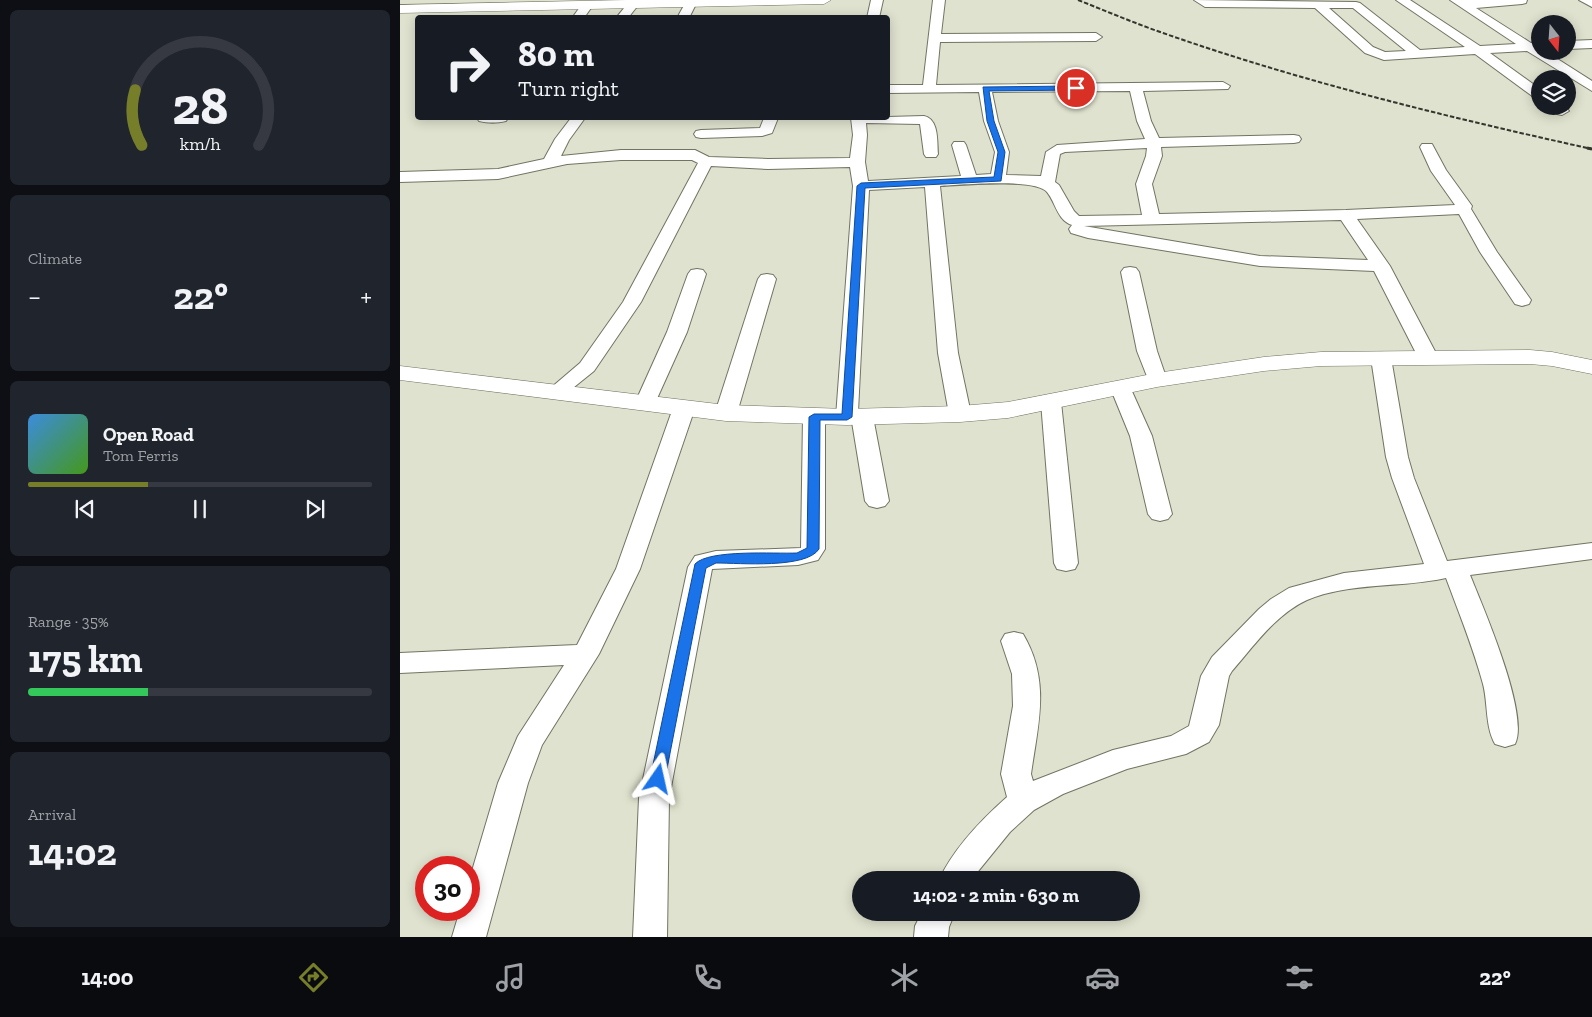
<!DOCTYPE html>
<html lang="en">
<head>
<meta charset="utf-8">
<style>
  :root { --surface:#171b24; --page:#20242c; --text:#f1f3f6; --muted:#9ea1a6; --line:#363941; --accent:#767e29 }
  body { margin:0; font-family:"Zilla Slab",serif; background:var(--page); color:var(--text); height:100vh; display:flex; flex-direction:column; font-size:19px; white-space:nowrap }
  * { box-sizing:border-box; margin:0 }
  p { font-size:16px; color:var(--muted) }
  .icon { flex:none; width:28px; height:28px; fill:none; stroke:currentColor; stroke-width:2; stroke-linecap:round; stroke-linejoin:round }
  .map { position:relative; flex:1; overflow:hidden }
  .details { display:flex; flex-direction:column; gap:10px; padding:10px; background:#0d0f14; width:400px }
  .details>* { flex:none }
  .top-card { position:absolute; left:15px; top:15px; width:475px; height:105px; border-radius:5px; box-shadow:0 2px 12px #0003; background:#171b24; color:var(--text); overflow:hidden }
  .needle { width:32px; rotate:163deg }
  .buttons { position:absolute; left:1131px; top:15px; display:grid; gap:10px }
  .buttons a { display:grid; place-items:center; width:45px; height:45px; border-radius:50%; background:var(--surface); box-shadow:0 2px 12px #0003; font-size:25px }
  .speed { position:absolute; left:15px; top:856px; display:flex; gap:10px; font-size:25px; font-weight:700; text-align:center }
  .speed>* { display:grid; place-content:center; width:65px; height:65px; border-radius:50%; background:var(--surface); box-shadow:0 2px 12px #0003; line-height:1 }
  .speed .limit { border:8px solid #d22; background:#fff; color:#111 }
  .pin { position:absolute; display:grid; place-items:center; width:42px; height:42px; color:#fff; margin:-21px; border:2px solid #fff; border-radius:50%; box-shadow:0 1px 5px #0007 }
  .me { position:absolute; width:55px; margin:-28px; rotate:11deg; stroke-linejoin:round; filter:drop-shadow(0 0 4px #0008) }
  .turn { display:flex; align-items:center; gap:18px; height:105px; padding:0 20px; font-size:22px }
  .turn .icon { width:65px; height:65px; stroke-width:2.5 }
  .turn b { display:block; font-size:35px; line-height:42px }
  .big { font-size:38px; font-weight:700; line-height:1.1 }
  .details .card { flex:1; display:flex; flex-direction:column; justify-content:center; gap:8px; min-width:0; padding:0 18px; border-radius:8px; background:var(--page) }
  .details .dial { align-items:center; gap:0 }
  .dial svg { height:130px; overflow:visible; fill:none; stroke:var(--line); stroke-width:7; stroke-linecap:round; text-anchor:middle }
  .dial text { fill:var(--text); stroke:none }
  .song { display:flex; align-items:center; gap:15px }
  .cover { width:60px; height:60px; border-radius:8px; background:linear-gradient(135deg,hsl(210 70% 55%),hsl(100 70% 35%)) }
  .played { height:5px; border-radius:2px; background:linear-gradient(90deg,var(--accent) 35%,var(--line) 35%) }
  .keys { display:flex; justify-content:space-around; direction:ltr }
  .heat { display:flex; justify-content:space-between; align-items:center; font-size:28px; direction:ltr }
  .charge { height:8px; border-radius:4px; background:linear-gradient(90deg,#34c759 35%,var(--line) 0) }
  .trip { position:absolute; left:452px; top:871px; width:288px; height:50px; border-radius:25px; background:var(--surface); box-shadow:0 2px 12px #0003; font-weight:700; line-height:50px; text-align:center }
  .dock { display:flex; height:80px; justify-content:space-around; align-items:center; background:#090b0e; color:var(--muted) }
  .dock .icon { width:35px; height:35px }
  .dock .active { color:var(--accent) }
  .dock b { font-size:22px; color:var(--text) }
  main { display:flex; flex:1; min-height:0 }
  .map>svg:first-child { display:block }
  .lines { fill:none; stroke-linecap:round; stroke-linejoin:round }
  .street-casing { stroke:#717462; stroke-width:2 }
  .secondary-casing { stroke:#717462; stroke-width:1 }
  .primary-casing { stroke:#717462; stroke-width:1 }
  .street { fill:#fff; fill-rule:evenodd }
  .secondary { fill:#fff; fill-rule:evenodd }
  .primary { fill:#fff; fill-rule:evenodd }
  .rail-far1 { stroke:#34352c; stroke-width:2; stroke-dasharray:4.5 2; stroke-linecap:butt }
  .rail { stroke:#34352c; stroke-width:3; stroke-dasharray:5.5 3; stroke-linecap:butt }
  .route { fill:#1a73e8; stroke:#114b97 }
</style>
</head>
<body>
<main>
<section class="details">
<div class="card dial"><svg viewBox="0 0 100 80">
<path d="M14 69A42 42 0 1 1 86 69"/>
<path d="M14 69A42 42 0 0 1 10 35" stroke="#767e29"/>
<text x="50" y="56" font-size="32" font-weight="700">28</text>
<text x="50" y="72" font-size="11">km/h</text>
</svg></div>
<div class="card"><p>Climate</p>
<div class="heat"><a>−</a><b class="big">22°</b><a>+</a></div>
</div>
<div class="card">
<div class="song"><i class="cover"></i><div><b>Open Road</b><p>Tom Ferris</p></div></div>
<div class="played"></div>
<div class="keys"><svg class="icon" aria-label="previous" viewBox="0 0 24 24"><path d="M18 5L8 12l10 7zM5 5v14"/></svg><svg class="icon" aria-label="pause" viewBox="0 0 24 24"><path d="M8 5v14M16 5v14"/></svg><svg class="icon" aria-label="next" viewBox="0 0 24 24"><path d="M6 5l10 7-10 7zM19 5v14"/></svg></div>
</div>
<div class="card"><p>Range · 35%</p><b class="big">175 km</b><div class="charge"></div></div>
<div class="card"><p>Arrival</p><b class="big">14:02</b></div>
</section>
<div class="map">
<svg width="1192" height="937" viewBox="0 0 1192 937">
  <rect width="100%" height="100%" fill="#dfe2ce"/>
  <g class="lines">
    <g class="street-casing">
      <g id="street">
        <path d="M287,0H295L297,2L289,18H277Z"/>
        <path d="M471,0H483L479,18H467Z"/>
        <path d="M533,0H545L541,34L696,33L702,37L696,41L540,42L536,85L823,82L830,86L828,89L743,91L751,121L759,138L894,135L899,136L901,139L899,142L894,143L761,147L762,156L752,184L759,214L946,210L1055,205L1031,171L1020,147L1022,144H1032L1046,170L1072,206L1071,209L1097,252L1131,300L1129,304L1122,306L1115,304L1080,252L1059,214L957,219L990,266L1038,357L1035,361L1028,363L1021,361L1018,357L974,271L860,266L688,238L671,233L669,229L672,225C657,220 656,203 647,192C635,178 560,185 540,186L558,353L571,414L567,418L560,420L553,418L549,414L538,353L525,187L469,190L458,412H470L473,417L489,501L485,506L477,508L469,506L465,501L452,422L447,423L439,422L436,417L453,186L450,167L368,169L311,166L241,302L194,371L163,396L156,398L149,396L146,392L180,363L223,302L298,163L292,160H221L167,164L98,179L0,182V172L98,169L144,159L155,139L171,118H185L169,140L161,156L221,150H295L309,157L368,159L450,158L453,135L451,118L524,116C539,119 537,141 538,154L536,157H526L524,154L520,124L466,123L467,135L465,162L468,181L561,176L552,145L554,142H564L566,145L576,175L591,174L595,152L584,121L579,92L488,93V85H523ZM730,91L737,121L745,139L657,145L646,152L641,176L606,175L609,152L598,121L592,92ZM747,148L746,156L736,184L742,215L679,216L674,211L659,185L655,182L660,154L665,152ZM941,220L968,260L860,256L684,226Z"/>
        <path d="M794,0L956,2L960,3L1020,50L1065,47L996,0H1010L1080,46L1116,44L1050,0H1127L1126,3L1122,4L1076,8L1131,43L1140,42V51H1145L1192,81V91L1127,51L1090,53L1140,89V99L1135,98L1075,54L984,60L965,53L915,8L805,7ZM929,8H953L1006,51L985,52L973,47Z"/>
        <path d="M1179,0H1192V7Z"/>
        <path d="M233,1L239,4L228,18H216L229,2Z"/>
        <path d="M187,2L193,5L184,18H172L183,3Z"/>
        <path d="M1192,40V48L1168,49V41Z"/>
        <path d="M1148,106H1164L1169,111L1162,115L1157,114Z"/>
        <path d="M77,118H108L106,121C98,123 87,123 79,121Z"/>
        <path d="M364,118H378L372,133L362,136L301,138L296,137L294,134L296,131L301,130L360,128Z"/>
        <path d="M730,267L736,268L739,272L757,351L767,380L764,384L757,386L750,384L737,351L721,272L724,268Z"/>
        <path d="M297,269L303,270L306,274L287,332L255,403L252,407L245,409L238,407L235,403L267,332L288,274L291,270Z"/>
        <path d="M367,274L373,275L376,279L337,413L333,417L326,419L319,417L315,413L358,279L361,275Z"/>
        <path d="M981,352L988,354L991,358L1008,457L1014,478L1047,561L1192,543V559L1070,575C1083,607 1130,715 1115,744L1105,747L1095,744C1085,726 1088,703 1083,684C1073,647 1059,613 1046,578C1002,588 949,582 907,600C876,614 853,647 832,671L829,676L819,725L809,742L786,754L727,769L663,794L634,810L610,832L571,880H539C554,848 580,821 607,797L601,774L613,706L612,674L601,641L605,634L614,632L623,634C651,681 638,724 631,774L633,781L713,750L771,736L789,726L801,676L812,657L859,609L871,599L889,588L944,573L1024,564L992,478L986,457L971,358L974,354Z"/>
        <path d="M720,381L727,383L730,387L752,436L772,514L768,519L760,521L752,519L748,514L730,436L710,387L713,383Z"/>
        <path d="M651,396L658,398L661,402L678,563L675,569L666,571L657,569L654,563L641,402L644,398Z"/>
        <path d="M284,402L291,404L295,408L240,569L199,654L142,745L128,783L86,937H52L60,910H69V881L98,783L118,736L164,665L0,673V653L177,645L216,569L273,408L277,404Z"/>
        <path d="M414,411L422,412L425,417V549L418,560L398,565L312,569L269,798L267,937H233L239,798L288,567L295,556L316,551L401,548L403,417L406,412Z"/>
        <path d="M522,912H555L549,927L548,937H514L515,926Z"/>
      </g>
    </g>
    <g class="secondary-casing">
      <path id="secondary" d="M1130,350L1152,352L1192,360V374L1152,366L1130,364L921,366L864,371L757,387L608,418L560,422L447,425L326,421L0,380V366L326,405L447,409L560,406L608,402L757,373L864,357L921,352Z"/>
    </g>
    <g class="primary-casing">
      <path id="primary" d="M227,0H431L424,4L0,13V5Z"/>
    </g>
    <use href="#street" class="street"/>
    <use href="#secondary" class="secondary"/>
    <use href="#primary" class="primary"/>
    <path class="rail-far1" d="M678,0C706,11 734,23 763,33C903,82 1047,117 1192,149"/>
    <path class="rail" d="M1187,148L1192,149"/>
  </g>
  <path class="route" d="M583,87L676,86L680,88L676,90L589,91L594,121L605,152L601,181L465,188L452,417L447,420H420L419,549C406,569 340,563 316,563L306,568L265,779L263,783L258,785L253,783L250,779L295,564C309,549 375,554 397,553L407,548L409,417L414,414H442L457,186L461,183L594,177L598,152L587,121Z"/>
</svg>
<div class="buttons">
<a><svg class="needle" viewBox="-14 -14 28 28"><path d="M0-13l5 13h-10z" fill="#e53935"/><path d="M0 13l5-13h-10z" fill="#9ea1a6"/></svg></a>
<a><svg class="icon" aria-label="layers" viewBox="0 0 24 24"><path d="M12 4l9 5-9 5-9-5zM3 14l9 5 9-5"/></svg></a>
</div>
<div class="speed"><div class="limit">30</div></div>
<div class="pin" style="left:676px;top:88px;background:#d93025"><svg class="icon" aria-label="arrive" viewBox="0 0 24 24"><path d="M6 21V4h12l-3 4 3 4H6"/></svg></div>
<svg class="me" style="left:258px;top:779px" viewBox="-20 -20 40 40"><path d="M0-17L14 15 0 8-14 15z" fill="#1a73e8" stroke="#fff" stroke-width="4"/></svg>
<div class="trip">14:02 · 2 min · 630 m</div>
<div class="top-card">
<div class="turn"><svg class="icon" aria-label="right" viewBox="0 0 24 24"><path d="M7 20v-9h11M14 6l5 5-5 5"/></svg><div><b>80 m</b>Turn right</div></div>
</div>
</div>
</main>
<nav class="dock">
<b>14:00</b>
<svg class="icon active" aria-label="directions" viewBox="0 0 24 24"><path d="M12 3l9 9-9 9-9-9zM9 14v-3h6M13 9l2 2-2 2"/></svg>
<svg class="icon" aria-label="music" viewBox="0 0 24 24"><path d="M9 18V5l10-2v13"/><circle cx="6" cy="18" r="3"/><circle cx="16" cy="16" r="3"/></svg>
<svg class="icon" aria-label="phone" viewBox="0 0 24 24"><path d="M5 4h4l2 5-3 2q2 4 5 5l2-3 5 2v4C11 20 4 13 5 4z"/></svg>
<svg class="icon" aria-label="climate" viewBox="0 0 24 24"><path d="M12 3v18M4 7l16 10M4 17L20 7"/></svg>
<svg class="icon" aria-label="car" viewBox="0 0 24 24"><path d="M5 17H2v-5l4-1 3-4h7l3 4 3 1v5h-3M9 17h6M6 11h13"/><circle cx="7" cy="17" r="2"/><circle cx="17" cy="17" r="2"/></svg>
<svg class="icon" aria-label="filters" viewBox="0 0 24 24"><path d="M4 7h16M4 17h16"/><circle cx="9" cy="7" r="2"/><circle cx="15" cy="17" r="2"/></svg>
<b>22°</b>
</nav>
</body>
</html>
